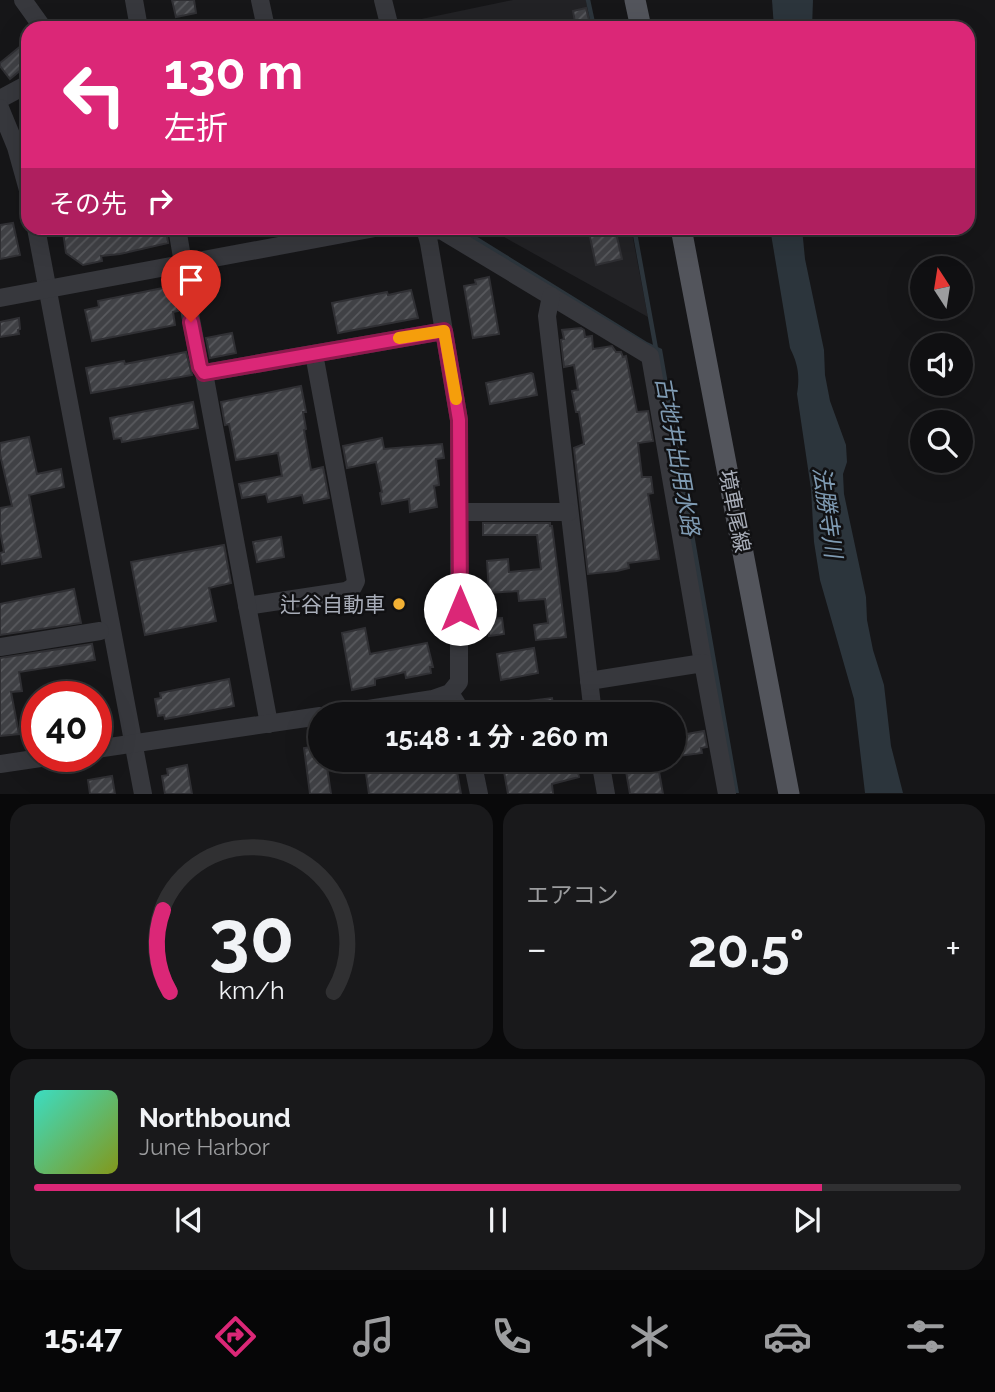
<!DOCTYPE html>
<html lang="ja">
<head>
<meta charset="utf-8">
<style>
  :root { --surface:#101012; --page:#19191b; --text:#f1f3f6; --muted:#9c9d9f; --line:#303032; --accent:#db2777 }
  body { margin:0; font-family:Raleway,"Noto Sans JP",sans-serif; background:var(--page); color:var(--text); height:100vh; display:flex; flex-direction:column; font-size:26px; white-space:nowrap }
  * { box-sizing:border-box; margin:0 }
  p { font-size:23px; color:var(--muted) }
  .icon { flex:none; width:38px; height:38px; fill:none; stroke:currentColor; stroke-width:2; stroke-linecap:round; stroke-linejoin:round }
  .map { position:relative; height:794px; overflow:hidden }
  .panel { display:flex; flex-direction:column; gap:10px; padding:10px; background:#09090a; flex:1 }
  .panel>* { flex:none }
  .hud { position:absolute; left:21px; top:21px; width:954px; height:214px; border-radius:21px; box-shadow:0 7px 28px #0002,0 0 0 2px var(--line); background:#db2777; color:#fff; overflow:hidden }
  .needle { width:46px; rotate:348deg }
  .controls { position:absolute; left:910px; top:256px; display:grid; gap:14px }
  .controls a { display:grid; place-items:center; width:63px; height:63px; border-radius:50%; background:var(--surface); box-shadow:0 7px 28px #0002,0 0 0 2px var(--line); font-size:35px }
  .speed { position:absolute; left:21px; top:681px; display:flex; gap:14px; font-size:35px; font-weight:700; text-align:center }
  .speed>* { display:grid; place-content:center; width:91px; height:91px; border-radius:50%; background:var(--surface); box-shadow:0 7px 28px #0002,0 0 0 2px var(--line); line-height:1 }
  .speed .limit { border:10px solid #d22; background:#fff; color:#111 }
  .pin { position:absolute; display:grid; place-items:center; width:60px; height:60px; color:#fff; margin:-72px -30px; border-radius:50% 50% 50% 0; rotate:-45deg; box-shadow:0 0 7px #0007 }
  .pin .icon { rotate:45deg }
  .me { position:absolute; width:77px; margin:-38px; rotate:0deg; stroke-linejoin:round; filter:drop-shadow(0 0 5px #0008) }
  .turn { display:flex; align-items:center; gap:24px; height:147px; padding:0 28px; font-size:32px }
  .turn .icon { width:91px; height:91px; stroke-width:2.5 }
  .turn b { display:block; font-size:49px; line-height:60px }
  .then { display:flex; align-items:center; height:66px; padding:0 28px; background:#0003; gap:14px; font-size:26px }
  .big { font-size:52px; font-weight:700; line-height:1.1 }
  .panel .card { flex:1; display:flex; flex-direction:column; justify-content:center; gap:10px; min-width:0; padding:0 24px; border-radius:21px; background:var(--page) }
  .panel .dial { align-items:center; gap:0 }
  .dial svg { height:182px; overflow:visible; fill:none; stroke:var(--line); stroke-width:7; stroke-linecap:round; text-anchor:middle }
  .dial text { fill:var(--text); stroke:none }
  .song { display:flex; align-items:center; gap:21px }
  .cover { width:84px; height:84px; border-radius:10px; background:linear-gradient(135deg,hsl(170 70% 55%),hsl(70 70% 35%)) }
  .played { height:7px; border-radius:4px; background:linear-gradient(90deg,var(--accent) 85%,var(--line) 85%) }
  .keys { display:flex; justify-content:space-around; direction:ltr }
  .heat { display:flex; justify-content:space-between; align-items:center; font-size:38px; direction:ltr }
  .panel .tiles { flex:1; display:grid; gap:10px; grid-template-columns:1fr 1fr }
  .card:last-child { grid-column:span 2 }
  .trip { position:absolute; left:308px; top:702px; width:378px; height:70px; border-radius:35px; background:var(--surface); box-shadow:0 7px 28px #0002,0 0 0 2px var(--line); font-weight:700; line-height:70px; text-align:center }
  .menu { display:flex; height:112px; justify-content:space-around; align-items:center; background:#060607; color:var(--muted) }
  .menu .icon { width:49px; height:49px }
  .menu .active { color:var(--accent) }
  .menu b { font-size:32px; color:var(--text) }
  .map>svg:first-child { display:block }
  .built { fill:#222225 }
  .water { fill:#2c353c }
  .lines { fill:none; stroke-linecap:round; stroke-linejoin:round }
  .stream { stroke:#2c353c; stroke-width:4.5 }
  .building { fill:url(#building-hatch); stroke:#303034; stroke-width:2 }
  .minor { stroke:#37383d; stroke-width:18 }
  .major { stroke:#53555c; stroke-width:21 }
  .route-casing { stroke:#8e194d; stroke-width:18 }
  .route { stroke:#db2777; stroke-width:12 }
  .slow { stroke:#f59e0b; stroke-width:12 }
  .poi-dot { fill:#f2b134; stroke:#111113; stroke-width:2.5 }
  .labels { text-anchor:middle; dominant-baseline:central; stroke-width:5; stroke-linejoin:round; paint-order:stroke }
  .street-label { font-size:21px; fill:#a8adb8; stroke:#111113 }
  .poi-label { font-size:21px; fill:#a8adb8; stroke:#111113; text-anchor:end }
  .water-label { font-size:23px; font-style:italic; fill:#7f9bb3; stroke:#111113 }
</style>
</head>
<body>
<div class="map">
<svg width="995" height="794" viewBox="0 0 995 794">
  <defs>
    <pattern id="building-hatch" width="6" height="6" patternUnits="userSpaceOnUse" patternTransform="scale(1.75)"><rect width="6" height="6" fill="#404145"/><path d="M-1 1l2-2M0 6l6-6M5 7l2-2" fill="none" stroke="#595a5e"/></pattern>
  </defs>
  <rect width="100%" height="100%" fill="#161618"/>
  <g class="built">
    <path d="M513,0H586L592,28H414L412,21Z"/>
    <path d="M488,228H631L648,317L547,261Z"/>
  </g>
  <g class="water">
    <path d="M772,0H813L812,28H774Z"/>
    <path d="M452,228H463L647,342L662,349L739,793H731L656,353Z"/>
    <path d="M770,228H802L805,259L824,350L825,375L830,401L846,445L847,462L843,474L844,494L866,597L867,620L873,650L884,685L891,746L903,793H865L854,699L820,580L814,542L811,489L797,394C800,376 798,364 790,348Z"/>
  </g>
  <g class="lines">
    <g class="stream">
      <path d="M588,0L594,28"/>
      <path d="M634,228L656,349"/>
    </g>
  </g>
  <g class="building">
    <path d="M172,0H194L196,13L176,17Z"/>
    <path d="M586,8L591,28H576L573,11Z"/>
    <path d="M28,40V64L10,79L0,66V63Z"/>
    <path d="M13,223L20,255L0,259V225Z"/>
    <path d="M87,228H96L97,232L118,228H166L168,243L120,254L101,256L102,261L83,265L66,253L63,232Z"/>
    <path d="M588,228H615L622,259L596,265Z"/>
    <path d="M489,277L499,334L473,338L464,286L476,284L475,280Z"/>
    <path d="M168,287L170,300L175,298L178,311L173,312L175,325L92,341L85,310L99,307L98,301Z"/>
    <path d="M411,290L418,318L338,333L332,303L387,292L388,295Z"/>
    <path d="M19,318L20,329L18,330L19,334L0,337V322Z"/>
    <path d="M581,328L584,330L585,337L592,336L593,349L612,346L616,352H621L623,357L626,356L637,412L648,411L653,441L638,443L642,477H651L653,493L648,494L659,559L628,563L629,568L617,571L588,574L574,448L584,444L579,412H576L572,391L578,390L574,365L564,367L561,340L564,339L562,330Z"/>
    <path d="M232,333L236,353L210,358L206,338Z"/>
    <path d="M186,352L192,375L91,393L86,368L124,361L125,364Z"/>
    <path d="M531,373L533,374L537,395L490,404L486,383Z"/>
    <path d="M301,386L306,412H303L306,429L304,430L311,470L323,467L329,498L304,503L302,495L268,502L266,494L242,498L239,484L282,476L278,453L236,460L229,424L225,425L221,402Z"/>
    <path d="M193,402L198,428L122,442L121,438L114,439L110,418Z"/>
    <path d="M29,437L37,474L61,469L64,487L29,495L41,557L2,564L0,553L4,552L0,531V508L12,506L0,454V443Z"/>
    <path d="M382,438L384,449L442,444L444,458L436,459L439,485L434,486L437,507L410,512L409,499L382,504L380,493L382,492L376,462L347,468L343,446Z"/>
    <path d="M483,523H550V526H552L566,637L536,640L534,625L548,623L545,599L519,601L518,591L489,593L487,561L508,559L509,572L541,569L537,535H483Z"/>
    <path d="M281,537L284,557L257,562L253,542Z"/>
    <path d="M224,545L231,583L209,588L216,621L145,635L131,562Z"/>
    <path d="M74,589L81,623L0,635V604Z"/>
    <path d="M502,618L504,634L489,636L488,619Z"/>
    <path d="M365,628L370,654L427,643L433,667H430L431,673L406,678L405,672L375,679V685L352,690L342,633Z"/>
    <path d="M92,644L95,660L19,672L22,691L11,692L19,734L0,736V658Z"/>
    <path d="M534,648L538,673L501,680L497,654Z"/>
    <path d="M229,679L234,706L165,719L164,715L158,716L155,699L161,698L160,693Z"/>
    <path d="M552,698L554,711L543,714H487V706Z"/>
    <path d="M704,731L707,747L701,748L702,753L679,756L675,736Z"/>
    <path d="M320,746V760H326L331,794H310L304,748Z"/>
    <path d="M364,760H455L461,794H369Z"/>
    <path d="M527,760H575L579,777L552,784L553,794H508L503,766Z"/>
    <path d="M624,760H657L663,794H630Z"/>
    <path d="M187,765L192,794H165L162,776L168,775L167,769Z"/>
    <path d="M112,776L115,794H90L88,780Z"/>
  </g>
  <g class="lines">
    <g class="minor">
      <path d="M23,0L43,28"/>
      <path d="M134,0L139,28"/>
      <path d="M260,0L266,28"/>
      <path d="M383,0L390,28"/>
      <path d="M0,99L28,84"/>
      <path d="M0,108L16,147L28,190"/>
      <path d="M36,228L143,794"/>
      <path d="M177,228L183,263"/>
      <path d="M426,232L441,230L650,356L703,663"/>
      <path d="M183,277L200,367L204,373"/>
      <path d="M551,296L547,316L593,714"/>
      <path d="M0,298L375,228"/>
      <path d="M460,512H569"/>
      <path d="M247,606L346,591L353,587L356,581L314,354"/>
      <path d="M0,647L100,631"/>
      <path d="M589,681L703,663L727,794"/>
      <path d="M450,693L463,714"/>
      <path d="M336,714L433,699L450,693L459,682V420L429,243L426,232L422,228"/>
      <path d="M269,724L204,373L444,331"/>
      <path d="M96,749L320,716"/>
      <path d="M472,760L479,794"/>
      <path d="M600,760L606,794"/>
      <path d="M0,764L54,756"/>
    </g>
    <g class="major">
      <path d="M635,0L641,28"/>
      <path d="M681,228L789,794"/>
    </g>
  </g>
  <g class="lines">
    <g class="route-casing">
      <path id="route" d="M191,322L200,367L204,373L444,331L459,420L460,609"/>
    </g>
    <use href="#route" class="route"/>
    <path class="slow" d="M399,338L444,331L456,399"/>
  </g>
  <circle class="poi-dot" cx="399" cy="604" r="7"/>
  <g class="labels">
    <g class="street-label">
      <text transform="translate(735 511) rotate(79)">境車尾線</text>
    </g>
    <g class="poi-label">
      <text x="385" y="604">辻谷自動車</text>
    </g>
    <g class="water-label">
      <text transform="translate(678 456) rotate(80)">古地井出用水路</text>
      <text transform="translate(828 512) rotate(82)">法勝寺川</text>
    </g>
  </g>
</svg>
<div class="controls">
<a><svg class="needle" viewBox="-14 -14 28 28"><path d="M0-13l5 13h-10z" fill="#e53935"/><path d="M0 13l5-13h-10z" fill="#9c9d9f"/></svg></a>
<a><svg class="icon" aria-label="sound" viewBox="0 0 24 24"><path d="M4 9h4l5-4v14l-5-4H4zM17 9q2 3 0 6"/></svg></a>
<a><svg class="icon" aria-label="search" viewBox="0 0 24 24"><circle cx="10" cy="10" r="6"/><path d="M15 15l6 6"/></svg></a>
</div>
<div class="speed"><div class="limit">40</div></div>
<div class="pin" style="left:191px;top:322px;background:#d93025"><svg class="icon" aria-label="arrive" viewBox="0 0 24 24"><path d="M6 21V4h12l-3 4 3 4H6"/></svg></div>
<svg class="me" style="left:460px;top:609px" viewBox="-20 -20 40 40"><circle r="19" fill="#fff"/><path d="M0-13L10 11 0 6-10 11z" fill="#db2777"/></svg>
<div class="trip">15:48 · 1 分 · 260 m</div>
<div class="hud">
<div class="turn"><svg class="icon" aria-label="left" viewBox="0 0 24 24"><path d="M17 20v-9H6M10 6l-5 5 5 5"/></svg><div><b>130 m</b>左折</div></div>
<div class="then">その先<svg class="icon" aria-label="right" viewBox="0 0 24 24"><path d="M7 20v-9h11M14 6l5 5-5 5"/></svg></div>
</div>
</div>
<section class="panel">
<div class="tiles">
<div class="card dial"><svg viewBox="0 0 100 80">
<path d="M14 69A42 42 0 1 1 86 69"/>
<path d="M14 69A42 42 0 0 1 11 33" stroke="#db2777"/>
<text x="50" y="56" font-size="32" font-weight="700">30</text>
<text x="50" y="72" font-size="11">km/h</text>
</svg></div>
<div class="card"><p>エアコン</p>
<div class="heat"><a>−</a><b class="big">20.5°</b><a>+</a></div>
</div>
<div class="card">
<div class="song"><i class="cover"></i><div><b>Northbound</b><p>June Harbor</p></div></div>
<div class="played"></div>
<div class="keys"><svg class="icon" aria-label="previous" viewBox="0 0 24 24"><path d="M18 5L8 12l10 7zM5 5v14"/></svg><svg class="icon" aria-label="pause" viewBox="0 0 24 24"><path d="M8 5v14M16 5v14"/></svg><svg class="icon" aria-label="next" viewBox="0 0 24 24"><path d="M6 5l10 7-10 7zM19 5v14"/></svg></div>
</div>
</div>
</section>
<nav class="menu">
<b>15:47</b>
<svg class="icon active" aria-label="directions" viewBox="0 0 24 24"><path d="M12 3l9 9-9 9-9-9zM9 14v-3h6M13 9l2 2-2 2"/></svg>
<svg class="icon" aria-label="music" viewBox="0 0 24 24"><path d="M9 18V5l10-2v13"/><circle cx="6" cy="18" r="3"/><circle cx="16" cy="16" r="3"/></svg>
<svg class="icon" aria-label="phone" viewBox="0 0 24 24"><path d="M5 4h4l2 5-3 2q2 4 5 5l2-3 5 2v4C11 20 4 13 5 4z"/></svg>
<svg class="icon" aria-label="climate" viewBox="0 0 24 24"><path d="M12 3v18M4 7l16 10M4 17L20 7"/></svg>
<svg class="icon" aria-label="car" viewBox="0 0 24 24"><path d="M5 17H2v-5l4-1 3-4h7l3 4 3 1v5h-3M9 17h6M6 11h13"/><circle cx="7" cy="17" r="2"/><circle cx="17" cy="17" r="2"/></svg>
<svg class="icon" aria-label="filters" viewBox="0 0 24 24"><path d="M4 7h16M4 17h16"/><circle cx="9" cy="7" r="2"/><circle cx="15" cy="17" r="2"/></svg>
</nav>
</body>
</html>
